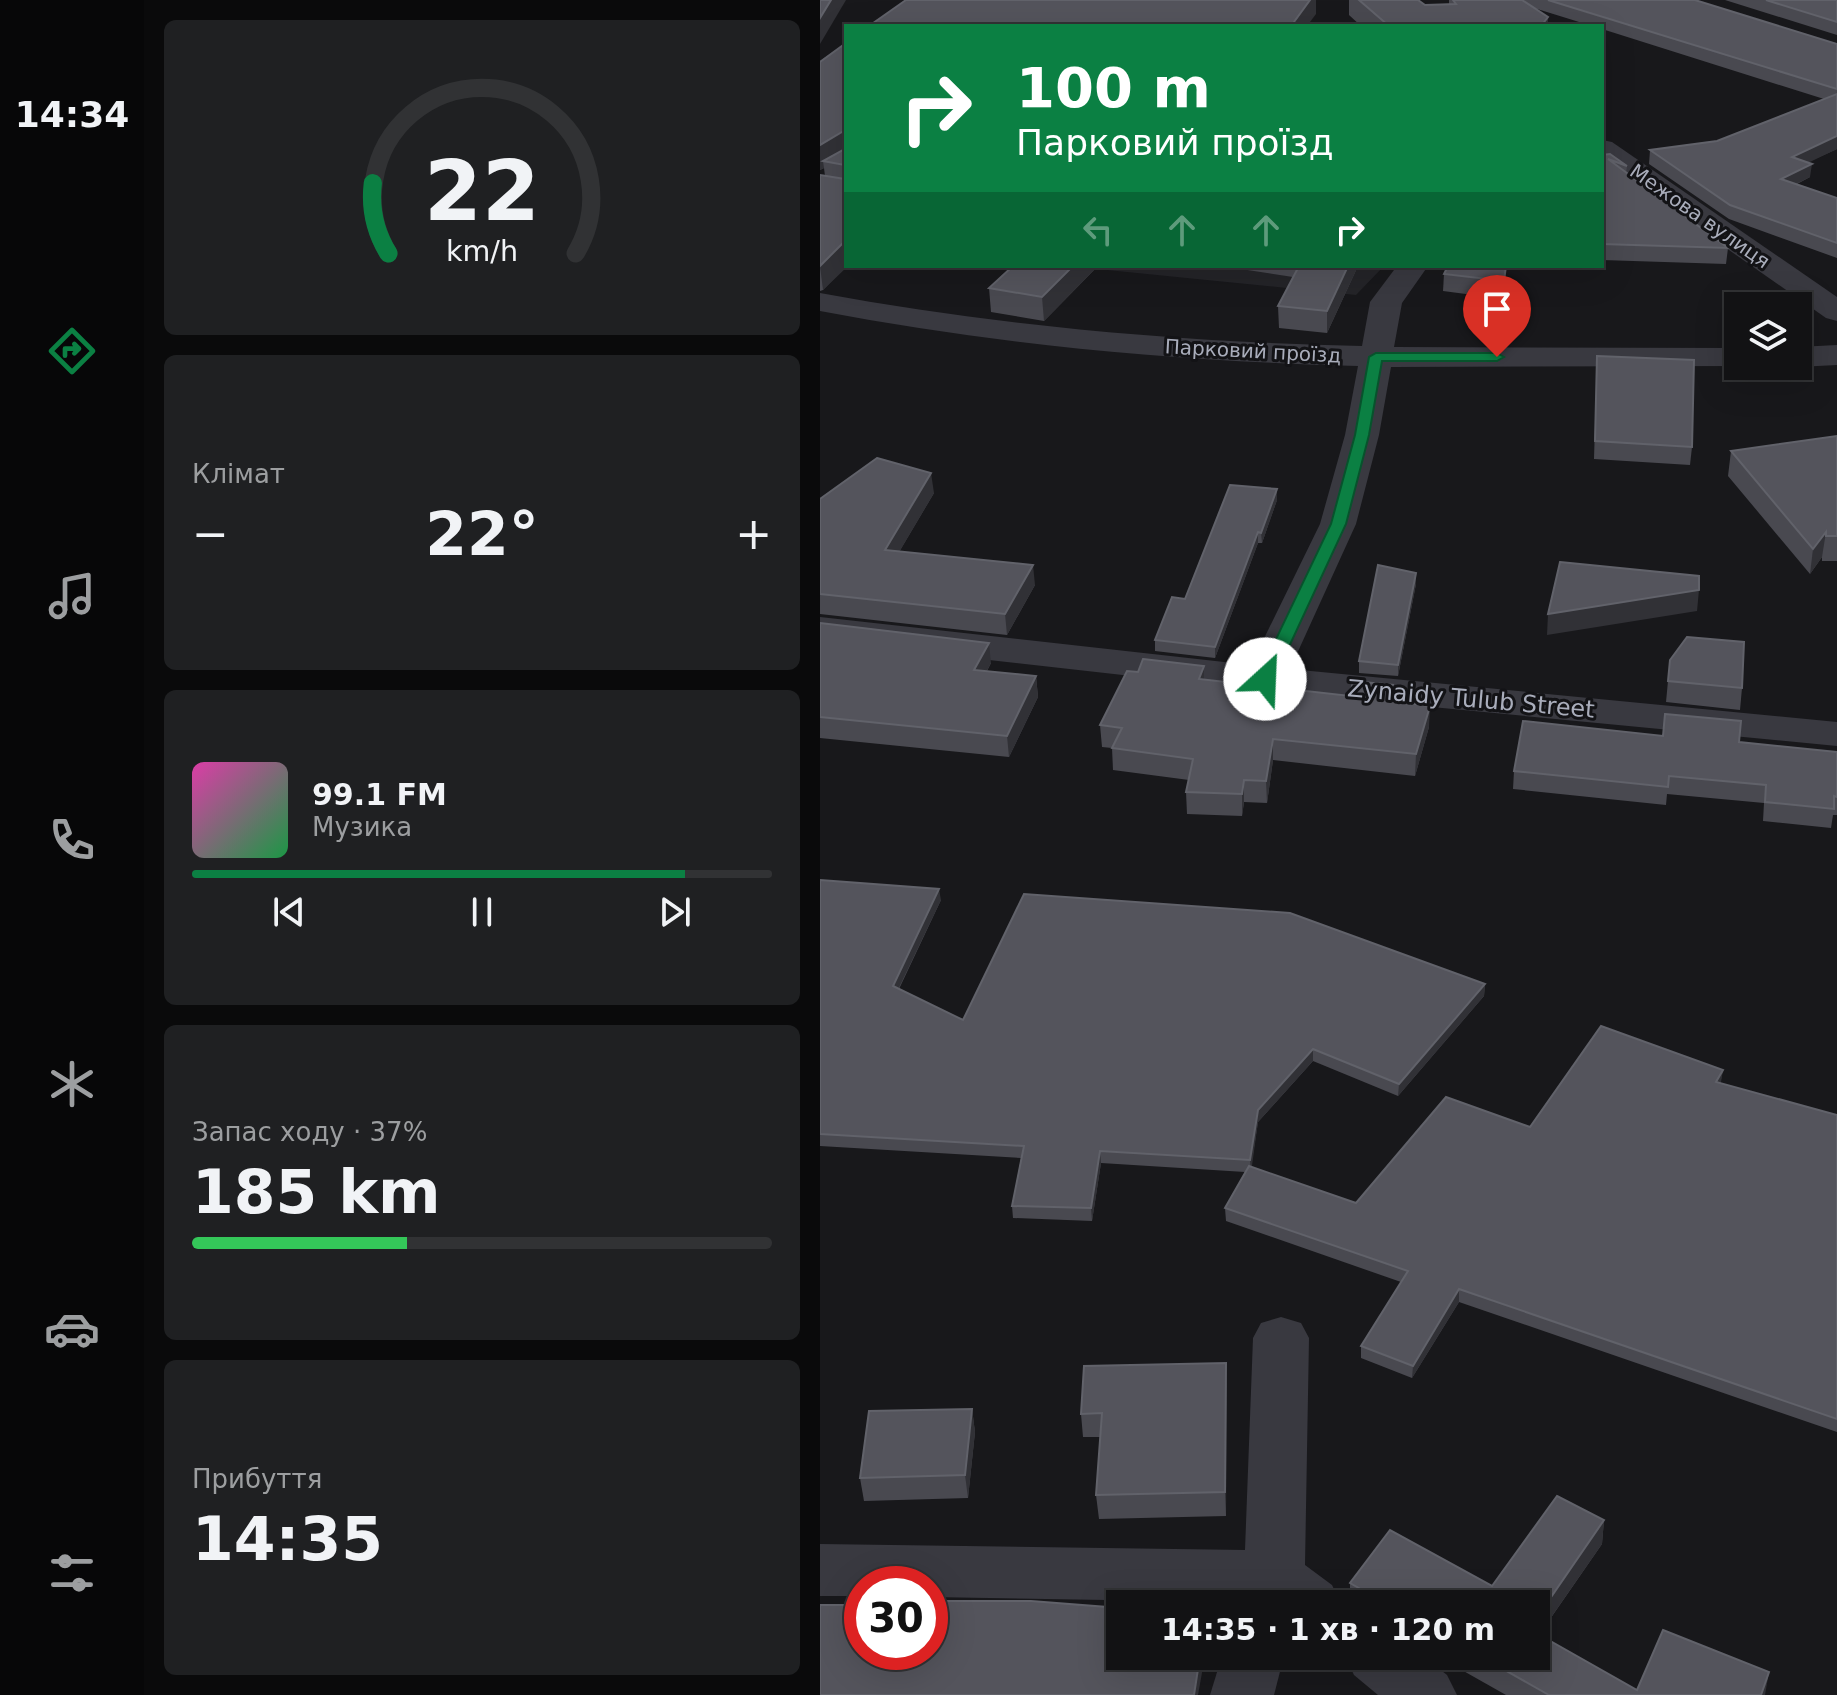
<!DOCTYPE html>
<html lang="uk">
<head>
<meta charset="utf-8">
<style>
  :root { --surface:#121214; --page:#1f2022; --text:#f1f3f6; --muted:#9c9ea0; --line:#313234; --accent:#0b8043 }
  body { margin:0; font-family:"DejaVu Sans",sans-serif; background:var(--page); color:var(--text); height:100vh; display:flex; flex-direction:column; font-size:30px; white-space:nowrap }
  * { box-sizing:border-box; margin:0 }
  p { font-size:26px; color:var(--muted) }
  .icon { flex:none; width:44px; height:44px; fill:none; stroke:currentColor; stroke-width:2; stroke-linecap:round; stroke-linejoin:round }
  .map { position:relative; flex:1; overflow:hidden }
  .side { display:flex; flex-direction:column; gap:20px; padding:20px; background:#0a0a0b; width:676px }
  .side>* { flex:none }
  .top-card { position:absolute; left:24px; top:24px; width:760px; height:244px; border-radius:0px; box-shadow:0 8px 32px #0002,0 0 0 2px var(--line); background:#0b8043; color:#fff; overflow:hidden }
  .controls { position:absolute; left:904px; top:292px; display:grid; gap:16px }
  .controls a { display:grid; place-items:center; width:88px; height:88px; border-radius:0px; background:var(--surface); box-shadow:0 8px 32px #0002,0 0 0 2px var(--line); font-size:40px }
  .speed { position:absolute; left:24px; top:1566px; display:flex; gap:16px; font-size:40px; font-weight:700; text-align:center }
  .speed>* { display:grid; place-content:center; width:104px; height:104px; border-radius:50%; background:var(--surface); box-shadow:0 8px 32px #0002,0 0 0 2px var(--line); line-height:1 }
  .speed .limit { border:12px solid #d22; background:#fff; color:#111 }
  .pin { position:absolute; display:grid; place-items:center; width:68px; height:68px; color:#fff; margin:-82px -34px; border-radius:50% 50% 50% 0; rotate:-45deg; box-shadow:0 0 8px #0007 }
  .pin .icon { rotate:45deg }
  .me { position:absolute; width:88px; margin:-44px; rotate:25deg; stroke-linejoin:round; filter:drop-shadow(0 0 6px #0008) }
  .turn { display:flex; align-items:center; gap:28px; height:168px; padding:0 40px; font-size:36px }
  .turn .icon { width:104px; height:104px; stroke-width:2.5 }
  .turn b { display:block; font-size:56px; line-height:68px }
  .lanes { display:flex; align-items:center; height:76px; padding:0 40px; background:#0003; justify-content:center; gap:40px; direction:ltr }
  .lanes .off { opacity:.35 }
  .big { font-size:60px; font-weight:700; line-height:1.1 }
  .side .card { flex:1; display:flex; flex-direction:column; justify-content:center; gap:12px; min-width:0; padding:0 28px; border-radius:12px; background:var(--page) }
  .side .dial { align-items:center; gap:0 }
  .dial svg { height:208px; overflow:visible; fill:none; stroke:var(--line); stroke-width:7; stroke-linecap:round; text-anchor:middle }
  .dial text { fill:var(--text); stroke:none }
  .song { display:flex; align-items:center; gap:24px }
  .cover { width:96px; height:96px; border-radius:12px; background:linear-gradient(135deg,hsl(320 70% 55%),hsl(140 70% 35%)) }
  .played { height:8px; border-radius:4px; background:linear-gradient(90deg,var(--accent) 85%,var(--line) 85%) }
  .keys { display:flex; justify-content:space-around; direction:ltr }
  .heat { display:flex; justify-content:space-between; align-items:center; font-size:44px; direction:ltr }
  .charge { height:12px; border-radius:6px; background:linear-gradient(90deg,#34c759 37%,var(--line) 0) }
  .trip { position:absolute; left:286px; top:1590px; width:444px; height:80px; border-radius:0px; background:var(--surface); box-shadow:0 8px 32px #0002,0 0 0 2px var(--line); font-weight:700; line-height:80px; text-align:center }
  main { display:flex; flex:1; min-height:0 }
  .menu { display:flex; flex-direction:column; width:144px; justify-content:space-around; align-items:center; background:#070708; color:var(--muted) }
  .menu .icon { width:56px; height:56px }
  .menu .active { color:var(--accent) }
  .menu b { font-size:36px; color:var(--text) }
  .map>svg:first-child { display:block }
  .built { fill:#242428 }
  .lines { fill:none; stroke-linecap:round; stroke-linejoin:round }
  .minor { fill:#393940; fill-rule:evenodd }
  .wall { fill:#494950 }
  .shaded-wall { fill:#313136 }
  .building { fill:#54545c; stroke:#61626a; stroke-width:2 }
  .route { fill:#0b8043; stroke:#07532c; stroke-width:2 }
  .labels { text-anchor:middle; dominant-baseline:central; stroke-width:6; stroke-linejoin:round; paint-order:stroke }
  .far-street-label { font-size:20px; fill:#a9adbb; stroke:#131316 }
  .street-label { font-size:24px; fill:#a9adbb; stroke:#131316 }
</style>
</head>
<body>
<main>
<nav class="menu">
<b>14:34</b>
<svg class="icon active" aria-label="directions" viewBox="0 0 24 24"><path d="M12 3l9 9-9 9-9-9zM9 14v-3h6M13 9l2 2-2 2"/></svg>
<svg class="icon" aria-label="music" viewBox="0 0 24 24"><path d="M9 18V5l10-2v13"/><circle cx="6" cy="18" r="3"/><circle cx="16" cy="16" r="3"/></svg>
<svg class="icon" aria-label="phone" viewBox="0 0 24 24"><path d="M5 4h4l2 5-3 2q2 4 5 5l2-3 5 2v4C11 20 4 13 5 4z"/></svg>
<svg class="icon" aria-label="climate" viewBox="0 0 24 24"><path d="M12 3v18M4 7l16 10M4 17L20 7"/></svg>
<svg class="icon" aria-label="car" viewBox="0 0 24 24"><path d="M5 17H2v-5l4-1 3-4h7l3 4 3 1v5h-3M9 17h6M6 11h13"/><circle cx="7" cy="17" r="2"/><circle cx="17" cy="17" r="2"/></svg>
<svg class="icon" aria-label="filters" viewBox="0 0 24 24"><path d="M4 7h16M4 17h16"/><circle cx="9" cy="7" r="2"/><circle cx="15" cy="17" r="2"/></svg>
</nav>
<section class="side">
<div class="card dial"><svg viewBox="0 0 100 80">
<path d="M14 69A42 42 0 1 1 86 69"/>
<path d="M14 69A42 42 0 0 1 8 42" stroke="#0b8043"/>
<text x="50" y="56" font-size="32" font-weight="700">22</text>
<text x="50" y="72" font-size="11">km/h</text>
</svg></div>
<div class="card"><p>Клімат</p>
<div class="heat"><a>−</a><b class="big">22°</b><a>+</a></div>
</div>
<div class="card">
<div class="song"><i class="cover"></i><div><b>99.1 FM</b><p>Музика</p></div></div>
<div class="played"></div>
<div class="keys"><svg class="icon" aria-label="previous" viewBox="0 0 24 24"><path d="M18 5L8 12l10 7zM5 5v14"/></svg><svg class="icon" aria-label="pause" viewBox="0 0 24 24"><path d="M8 5v14M16 5v14"/></svg><svg class="icon" aria-label="next" viewBox="0 0 24 24"><path d="M6 5l10 7-10 7zM19 5v14"/></svg></div>
</div>
<div class="card"><p>Запас ходу · 37%</p><b class="big">185 km</b><div class="charge"></div></div>
<div class="card"><p>Прибуття</p><b class="big">14:35</b></div>
</section>
<div class="map">
<svg width="1017" height="1695" viewBox="0 0 1017 1695">
  <rect width="100%" height="100%" fill="#18181b"/>
  <path class="built" d="M247,266H564L536,295Z"/>
  <g class="lines">
    <g class="minor">
      <path d="M782,140L792,142L1017,297V321L1006,318L782,161Z"/>
      <path d="M577,266H608L582,303L574,347L918,348V366H925L571,367L559,435L536,524L470,669L1017,722V746L445,691L0,641V617L431,665L500,524L525,435L538,366C356,361 179,345 0,311V293C180,326 359,342 542,346L550,302Z"/>
      <path d="M1017,345V365L978,367L975,366H978V347Z"/>
      <path d="M461,1317L481,1323L489,1338L485,1565L512,1585L521,1604L110,1597V1584H42V1596H0V1544L425,1550L433,1338L441,1323Z"/>
      <path d="M402,1656H464L454,1695H390Z"/>
      <path d="M525,1656H603L627,1675L637,1695H558L534,1675Z"/>
    </g>
  </g>
  <g class="wall">
    <path d="M529,0H598L605,5L629,4V0H875L1017,44V149L988,162L990,177L977,184L1017,198V258L909,219L829,164L830,150L897,141L1004,99L782,29V26H772L714,8L728,17V26H541L529,15Z"/>
    <path d="M905,0H1017V35Z"/>
    <path d="M26,43V266L3,290L0,291V175L5,176L4,168L0,170V61Z"/>
    <path d="M782,155L807,166L806,173L908,248L906,264L782,260Z"/>
    <path d="M192,266H278L224,321L171,312L169,288Z"/>
    <path d="M401,266H538L507,333L459,328L458,306L473,277Z"/>
    <path d="M686,266L684,299L623,291L624,274Z"/>
    <path d="M777,356L872,447L870,465L774,459Z"/>
    <path d="M1017,436V561H1002V557L990,574L908,476L911,451Z"/>
    <path d="M114,493L79,552L215,585L187,635L0,614V499Z"/>
    <path d="M457,500L442,543H438L395,658L335,651V640L365,599Z"/>
    <path d="M596,573V584L578,676L539,673V661Z"/>
    <path d="M0,623L171,663L167,671L216,676L218,697L189,757L0,738Z"/>
    <path d="M850,660L922,688L920,710L846,702Z"/>
    <path d="M318,672L530,696L573,685V702L609,727L595,776L453,760L447,803L424,802L422,816L367,814L366,792L369,780L293,770L292,748L282,747L280,725Z"/>
    <path d="M919,742L1017,752V815H1013L1011,828L943,821L944,803L847,794L846,805L693,789L694,771Z"/>
    <path d="M0,880L121,900L79,989L143,1020L665,984L664,996L578,1096L493,1061L438,1122L431,1167L536,1203L710,1127L903,1070L900,1084L1017,1115V1432L639,1302L592,1378L541,1358V1346L581,1282L406,1221L405,1208L425,1172L281,1163L272,1221L193,1218L192,1206L201,1158L0,1146Z"/>
    <path d="M406,1363V1516L279,1519L276,1495L280,1437H263L261,1414Z"/>
    <path d="M152,1409L155,1432L148,1498L44,1501L40,1478Z"/>
    <path d="M784,1520L782,1544L719,1635L817,1690L945,1695H686L617,1656H716V1604H530V1583L672,1586Z"/>
  </g>
  <g class="shaded-wall">
    <path d="M11,0H26L0,44V18Z"/>
    <path d="M490,0H496V14L487,26H471Z"/>
    <path d="M728,17V26H721Z"/>
    <path d="M22,132L24,154L3,161L4,168L0,170V145Z"/>
    <path d="M1017,136V149L971,171L972,157Z"/>
    <path d="M992,164L990,177L960,192L961,179Z"/>
    <path d="M26,240V266H28L3,290L0,266Z"/>
    <path d="M253,266H278L224,321L222,297Z"/>
    <path d="M528,266H538L507,333V311Z"/>
    <path d="M111,473L114,493L68,571L65,550Z"/>
    <path d="M457,489V500L442,543L441,533Z"/>
    <path d="M438,532V543L395,658V647Z"/>
    <path d="M1006,532L1002,557L990,574L993,549Z"/>
    <path d="M213,565L215,585L187,635L185,614Z"/>
    <path d="M596,573V584L578,676V665Z"/>
    <path d="M879,590L877,611L727,635L728,614Z"/>
    <path d="M169,643L171,663L156,691L154,670Z"/>
    <path d="M384,666V687L379,679Z"/>
    <path d="M216,676L218,697L189,757L187,736Z"/>
    <path d="M610,706L609,727L595,776L596,754Z"/>
    <path d="M453,739V760L447,803L446,781Z"/>
    <path d="M424,780V802L422,816V794Z"/>
    <path d="M119,889L121,900L74,998L73,986Z"/>
    <path d="M665,984L664,996L578,1096L579,1084Z"/>
    <path d="M493,1049V1061L438,1122L431,1173L430,1160L438,1110Z"/>
    <path d="M903,1070L901,1082L894,1095L896,1082Z"/>
    <path d="M280,1151L281,1163L272,1221L271,1208Z"/>
    <path d="M639,1289V1302L592,1378L593,1366Z"/>
    <path d="M406,1363L407,1386L406,1516L405,1492Z"/>
    <path d="M152,1409L155,1432L148,1498L145,1475Z"/>
    <path d="M784,1520L782,1544L716,1639V1619Z"/>
    <path d="M380,1656H385L378,1695H374Z"/>
    <path d="M949,1672L945,1695H941Z"/>
  </g>
  <g class="building">
    <path d="M0,0H11L0,18Z"/>
    <path d="M86,0H490L471,26H49Z"/>
    <path d="M539,0H598L605,5L636,4L633,0H702L728,17L721,26H569Z"/>
    <path d="M728,0H875L1017,44V89Z"/>
    <path d="M946,0H1017V22Z"/>
    <path d="M26,43V240L0,266V175L25,179V165L3,161L25,149V132H22L0,145V62Z"/>
    <path d="M1017,94V136L972,157L992,164L961,179L1017,198V243L910,205L830,150L897,141Z"/>
    <path d="M790,154L807,166L788,159L908,248L782,244V155Z"/>
    <path d="M193,266H253L222,297L169,288Z"/>
    <path d="M479,266H528L507,311L458,306Z"/>
    <path d="M628,266H686L684,281L624,274Z"/>
    <path d="M777,356L874,360L872,447L775,441Z"/>
    <path d="M1017,436V536H1006V532L993,549L911,451Z"/>
    <path d="M57,458L111,473L65,550L213,565L185,614L0,594V499Z"/>
    <path d="M410,485L457,489L441,533L438,532L395,647L335,640L352,597L365,599Z"/>
    <path d="M740,562L879,576V590L728,614Z"/>
    <path d="M558,565L596,573L578,665L539,661Z"/>
    <path d="M0,623L169,643L154,670L216,676L187,736L0,717Z"/>
    <path d="M867,637L924,642L922,688L848,681L850,660Z"/>
    <path d="M323,659L384,666L379,679L530,696L533,681L573,685L570,701L610,706L596,754L453,739L446,781L424,780L422,794L366,792L373,759L292,748L302,728L280,725L307,671L318,672Z"/>
    <path d="M845,714L921,721L919,742L1017,752V797L1014,796V809L945,802L946,785L849,776L848,787L694,771L703,721L843,736Z"/>
    <path d="M0,880L119,889L73,986L143,1020L204,894L470,913L665,984L579,1084L493,1049L438,1110L430,1160L280,1151L271,1208L192,1206L204,1146L0,1134Z"/>
    <path d="M781,1026L903,1070L896,1082L1017,1115V1419L639,1289L593,1366L541,1346L588,1271L405,1208L429,1166L536,1203L626,1097L710,1127Z"/>
    <path d="M406,1363L405,1492L276,1495L282,1413L261,1414L264,1366Z"/>
    <path d="M152,1409L145,1475L40,1478L49,1411Z"/>
    <path d="M737,1496L784,1520L716,1619V1604H567L530,1583L570,1530L672,1586Z"/>
    <path d="M110,1601H211L300,1608V1656H380L374,1695H0V1605H42V1652H110Z"/>
    <path d="M843,1630L949,1672L941,1695H729L660,1656H716V1633L817,1690Z"/>
  </g>
  <path class="route" d="M556,353H677L684,357L677,361H562L549,435L526,524L454,679L445,684L439,683L437,679L511,524L535,435L549,357Z"/>
  <g class="labels">
    <g class="far-street-label">
      <text transform="translate(880 216) rotate(35)">Межова вулиця</text>
      <text transform="translate(433 351) rotate(3)">Парковий проїзд</text>
    </g>
    <g class="street-label">
      <text transform="translate(651 699) rotate(5)">Zynaidy Tulub Street</text>
    </g>
  </g>
</svg>
<div class="controls">
<a><svg class="icon" aria-label="layers" viewBox="0 0 24 24"><path d="M12 4l9 5-9 5-9-5zM3 14l9 5 9-5"/></svg></a>
</div>
<div class="speed"><div class="limit">30</div></div>
<div class="pin" style="left:677px;top:357px;background:#d93025"><svg class="icon" aria-label="arrive" viewBox="0 0 24 24"><path d="M6 21V4h12l-3 4 3 4H6"/></svg></div>
<svg class="me" style="left:445px;top:679px" viewBox="-20 -20 40 40"><circle r="19" fill="#fff"/><path d="M0-13L10 11 0 6-10 11z" fill="#0b8043"/></svg>
<div class="trip">14:35 · 1 хв · 120 m</div>
<div class="top-card">
<div class="turn"><svg class="icon" aria-label="right" viewBox="0 0 24 24"><path d="M7 20v-9h11M14 6l5 5-5 5"/></svg><div><b>100 m</b>Парковий проїзд</div></div>
<div class="lanes"><svg class="icon off" aria-label="left" viewBox="0 0 24 24"><path d="M17 20v-9H6M10 6l-5 5 5 5"/></svg><svg class="icon off" aria-label="ahead" viewBox="0 0 24 24"><path d="M12 20V5M6 11l6-6 6 6"/></svg><svg class="icon off" aria-label="ahead" viewBox="0 0 24 24"><path d="M12 20V5M6 11l6-6 6 6"/></svg><svg class="icon" aria-label="right" viewBox="0 0 24 24"><path d="M7 20v-9h11M14 6l5 5-5 5"/></svg></div>
</div>
</div>
</main>
</body>
</html>
